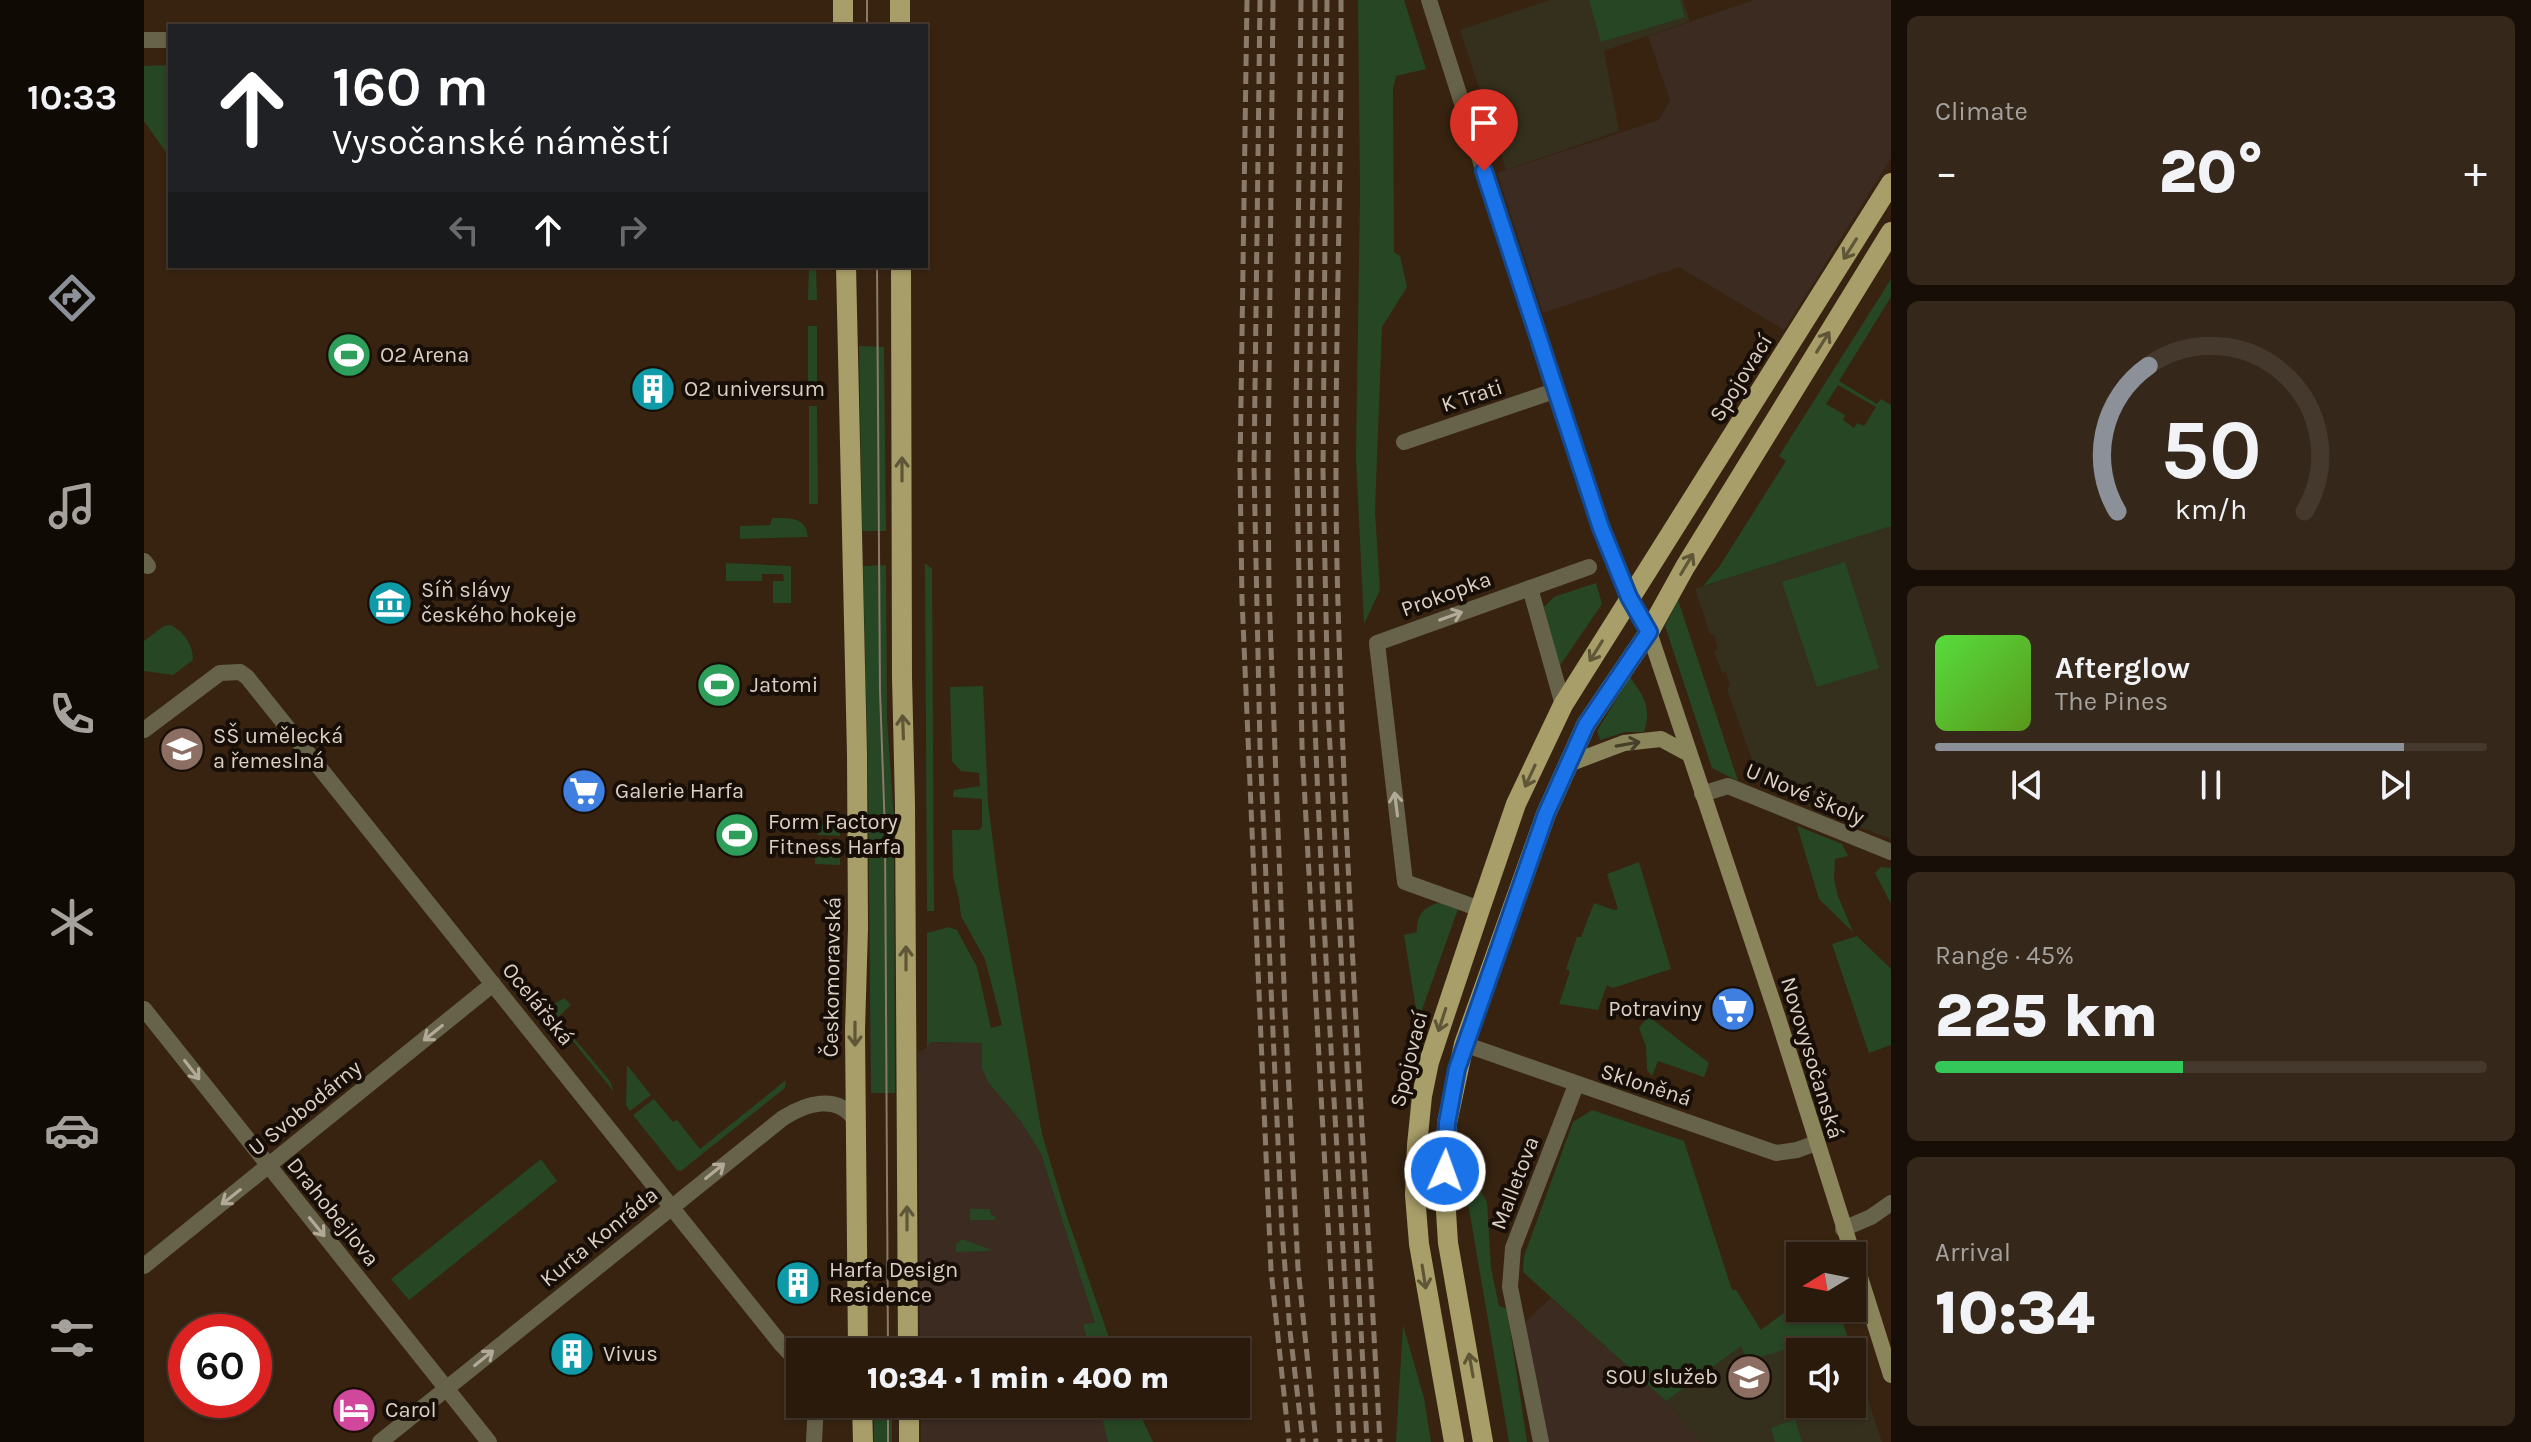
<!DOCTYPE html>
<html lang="en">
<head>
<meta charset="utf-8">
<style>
  :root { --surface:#291a0c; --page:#35271a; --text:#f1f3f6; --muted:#a5a19d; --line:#45382d; --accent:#8c9099 }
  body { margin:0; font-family:Karla,sans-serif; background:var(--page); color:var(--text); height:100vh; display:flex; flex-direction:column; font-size:30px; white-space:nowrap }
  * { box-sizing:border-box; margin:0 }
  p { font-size:26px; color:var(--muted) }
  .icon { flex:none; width:44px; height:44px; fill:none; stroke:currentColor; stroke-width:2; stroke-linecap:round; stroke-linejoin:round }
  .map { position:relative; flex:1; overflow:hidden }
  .details { display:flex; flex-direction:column; gap:16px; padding:16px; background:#170e07; width:640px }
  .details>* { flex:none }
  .guide { position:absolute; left:24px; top:24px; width:760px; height:244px; border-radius:0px; box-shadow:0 2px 6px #0004,0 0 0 2px var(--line); background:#202124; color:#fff; overflow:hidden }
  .needle { width:52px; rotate:260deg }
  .controls { position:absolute; left:1642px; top:1242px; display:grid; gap:16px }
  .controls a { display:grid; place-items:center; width:80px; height:80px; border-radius:0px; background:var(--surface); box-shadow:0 2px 6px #0004,0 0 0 2px var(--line); font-size:40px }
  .speed { position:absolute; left:24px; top:1314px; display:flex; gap:16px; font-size:40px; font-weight:700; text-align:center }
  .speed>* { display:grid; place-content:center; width:104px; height:104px; border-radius:50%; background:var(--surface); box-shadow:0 2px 6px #0004,0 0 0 2px var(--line); line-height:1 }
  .speed .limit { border:12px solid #d22; background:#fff; color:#111 }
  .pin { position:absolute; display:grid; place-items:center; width:68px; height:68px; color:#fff; margin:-82px -34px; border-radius:50% 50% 50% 0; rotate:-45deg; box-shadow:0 0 8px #0007 }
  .pin .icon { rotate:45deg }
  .me { position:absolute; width:88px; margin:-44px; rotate:2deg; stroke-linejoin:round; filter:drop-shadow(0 0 6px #0008) }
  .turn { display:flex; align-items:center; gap:28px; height:168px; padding:0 32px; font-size:36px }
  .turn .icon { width:104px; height:104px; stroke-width:2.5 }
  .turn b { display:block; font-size:56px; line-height:68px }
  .lanes { display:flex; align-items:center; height:76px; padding:0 32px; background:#0003; justify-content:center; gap:40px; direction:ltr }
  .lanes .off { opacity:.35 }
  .big { font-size:60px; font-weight:800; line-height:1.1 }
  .details .tile { flex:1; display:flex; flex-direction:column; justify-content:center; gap:12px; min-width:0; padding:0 28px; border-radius:12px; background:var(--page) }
  .details .dial { align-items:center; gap:0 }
  .dial svg { height:208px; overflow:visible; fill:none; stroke:var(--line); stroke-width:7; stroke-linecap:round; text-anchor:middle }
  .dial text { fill:var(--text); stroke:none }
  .song { display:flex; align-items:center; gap:24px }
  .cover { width:96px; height:96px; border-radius:12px; background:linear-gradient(135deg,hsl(110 70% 55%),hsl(90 70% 35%)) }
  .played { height:8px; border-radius:4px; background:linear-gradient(90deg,var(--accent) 85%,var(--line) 85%) }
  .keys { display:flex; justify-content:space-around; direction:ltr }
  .heat { display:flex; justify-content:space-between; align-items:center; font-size:44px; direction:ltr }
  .charge { height:12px; border-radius:6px; background:linear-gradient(90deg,#34c759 45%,var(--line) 0) }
  .trip { position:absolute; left:642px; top:1338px; width:464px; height:80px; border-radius:0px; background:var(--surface); box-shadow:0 2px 6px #0004,0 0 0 2px var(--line); font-weight:800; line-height:80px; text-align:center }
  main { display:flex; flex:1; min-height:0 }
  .menu { display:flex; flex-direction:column; width:144px; justify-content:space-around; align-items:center; background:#100a05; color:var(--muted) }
  .menu .icon { width:56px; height:56px }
  .menu .current { color:var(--accent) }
  .menu b { font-size:36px; color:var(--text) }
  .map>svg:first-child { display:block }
  .industrial { fill:#3b2b21 }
  .education { fill:#352f1d; fill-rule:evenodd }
  .green { fill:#264624; fill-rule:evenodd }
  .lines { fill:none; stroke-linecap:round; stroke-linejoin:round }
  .street { stroke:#67634a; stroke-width:16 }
  .secondary { stroke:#8b855c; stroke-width:16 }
  .primary { stroke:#a79e69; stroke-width:20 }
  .tram { stroke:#8a7a6a; stroke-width:2 }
  .rail { stroke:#8a7a6a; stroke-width:5; stroke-dasharray:12 6; stroke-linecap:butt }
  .oneway { stroke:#5f5638 }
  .oneway2 { stroke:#b3a999 }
  .oneway3 { stroke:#453e29 }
  .route-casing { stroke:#114b97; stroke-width:20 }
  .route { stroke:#1a73e8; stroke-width:14 }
  .labels { text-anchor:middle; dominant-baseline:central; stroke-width:8; stroke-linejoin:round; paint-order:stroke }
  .poi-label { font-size:22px; fill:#dccfc3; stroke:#170e07; text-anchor:start }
  .street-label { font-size:22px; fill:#dccfc3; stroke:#170e07 }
</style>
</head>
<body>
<main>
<nav class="menu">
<b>10:33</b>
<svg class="icon current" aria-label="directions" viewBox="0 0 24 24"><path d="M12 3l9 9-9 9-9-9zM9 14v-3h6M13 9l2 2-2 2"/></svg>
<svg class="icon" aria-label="music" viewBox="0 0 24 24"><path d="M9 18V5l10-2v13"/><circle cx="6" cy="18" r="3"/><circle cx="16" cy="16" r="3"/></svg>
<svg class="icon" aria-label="phone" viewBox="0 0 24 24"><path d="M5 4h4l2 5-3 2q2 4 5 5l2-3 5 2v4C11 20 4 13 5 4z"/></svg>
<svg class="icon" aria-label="climate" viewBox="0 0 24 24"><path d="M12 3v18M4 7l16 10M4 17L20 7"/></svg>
<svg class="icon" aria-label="car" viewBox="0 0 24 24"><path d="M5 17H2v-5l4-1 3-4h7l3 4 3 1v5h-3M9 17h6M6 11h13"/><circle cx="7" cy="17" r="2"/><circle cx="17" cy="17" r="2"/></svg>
<svg class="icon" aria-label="filters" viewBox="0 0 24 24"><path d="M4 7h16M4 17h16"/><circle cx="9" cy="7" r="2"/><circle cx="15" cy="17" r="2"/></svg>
</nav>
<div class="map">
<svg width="1747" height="1442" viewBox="0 0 1747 1442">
  <rect width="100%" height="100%" fill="#372310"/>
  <g class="industrial">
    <path d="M1610,0H1747V158L1640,330L1535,267L1399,313L1353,173L1515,120L1526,100L1504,36Z"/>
    <path d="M786,1042L838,1043V1068L844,1082L878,1123L897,1154L951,1323L939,1324L946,1352H776L774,1052L783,1048Z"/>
    <path d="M1407,1298L1522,1401L1557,1442H1404L1380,1323Z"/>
    <path d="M777,1404H955L965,1442H777Z"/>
  </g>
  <g class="education">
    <path d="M1406,0H1539L1546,21L1460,51L1475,131L1362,170L1316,30Z"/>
    <path d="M1747,525V839L1694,819L1616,783L1583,689L1586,686L1582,672L1578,673L1570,651L1574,649L1570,635L1566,634L1551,589Z"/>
    <path d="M1656,1301V1308H1694L1738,1442H1557L1522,1401ZM1656,1352H1708V1404H1656Z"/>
  </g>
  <g class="green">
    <path d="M1214,0H1260L1282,69L1252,76L1249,89L1250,252L1256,256L1263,287L1238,327L1231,511L1236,590L1220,624L1212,458L1216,195Z"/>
    <path d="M1445,0H1536L1541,17L1457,42Z"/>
    <path d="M26,65V158L0,121V66Z"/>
    <path d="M665,266H672L673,300H664Z"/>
    <path d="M1747,279V297L1695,381L1733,404L1737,399L1747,405V526L1559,586L1575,567L1642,461L1635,456ZM1694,385L1732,407L1720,426L1713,423L1710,428L1699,420L1701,415L1682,404Z"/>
    <rect x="664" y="326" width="9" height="72"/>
    <path d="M715,346L740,347L742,531H718Z"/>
    <path d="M665,406H673L674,504H665Z"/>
    <path d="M628,518C645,518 662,516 664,537L596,539V526L626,525Z"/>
    <path d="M1701,562L1735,668L1673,687L1638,582Z"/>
    <path d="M582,563L647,566V603H629V581H640L639,574H618V581H582Z"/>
    <path d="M781,563L788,569L790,911H783Z"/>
    <path d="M742,565L743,719L750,819L751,1093H727L724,775L719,566Z"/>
    <path d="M1452,583L1458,604L1415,667L1400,607L1410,597Z"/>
    <path d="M1534,600L1594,781L1568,768L1521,626Z"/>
    <path d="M27,625C40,632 49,645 49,660L29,675L0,671V641L20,626Z"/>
    <path d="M1486,677C1500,696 1508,709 1500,732H1481L1456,740L1453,731Z"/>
    <path d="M839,686L844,803L855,889L898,1134L921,1211L970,1352H946L939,1324L951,1323L897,1154L878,1123L844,1082L838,1068V1043L786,1042L783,1048V933L805,927L813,930L833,967L847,1028L858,1025L841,959L817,916L815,899L809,876L808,830H835L838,827V799L809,797L810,790L836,786L835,773L817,771L808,761L806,687Z"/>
    <path d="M681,819H696V836L673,835Z"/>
    <path d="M1653,826L1698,844L1704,856L1691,859L1690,879L1694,896L1709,932L1675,899Z"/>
    <path d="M671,853H696V865L671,864Z"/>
    <path d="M1495,862L1527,969L1469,988L1463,985L1454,1010L1415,1004L1426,971L1422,969L1433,937H1437L1450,903L1470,910L1474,909L1463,874Z"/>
    <path d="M1737,867L1747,868V904L1731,873Z"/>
    <path d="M1298,902L1314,909L1274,1021L1260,935L1273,932C1272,914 1281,906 1298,902Z"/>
    <path d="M682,934H696V953L682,952Z"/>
    <path d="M1713,936L1747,969V1045L1725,1053L1688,944Z"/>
    <path d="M420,998L427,1005L413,1018L466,1081L470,1092L412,1020L405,1007Z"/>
    <path d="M1504,1016L1565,1063L1560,1077L1514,1061L1508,1076L1503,1070L1502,1046L1495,1028Z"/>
    <path d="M483,1065L507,1095L486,1111L482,1105Z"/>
    <path d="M642,1080L641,1088L537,1171L533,1170L489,1115L510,1099L529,1122L533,1120L556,1149Z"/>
    <path d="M1448,1110L1540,1141L1588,1290H1592L1617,1330L1656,1301V1308H1694L1707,1347L1693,1352H1656L1655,1364L1649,1347L1609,1359L1615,1379L1611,1381L1597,1346L1522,1401L1379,1272L1380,1256L1429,1122Z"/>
    <path d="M397,1159L413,1181L265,1300L247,1279Z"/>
    <path d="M1335,1188L1343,1202L1347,1268L1355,1306L1363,1309L1383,1442H1365L1324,1203Z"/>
    <path d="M846,1209L847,1215L851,1216V1220H826V1209Z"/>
    <path d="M818,1239L845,1249V1251L812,1252V1244Z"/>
    <path d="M1259,1325L1280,1398L1287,1442H1252Z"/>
    <path d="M955,1404H991L1009,1442H964Z"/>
    <path d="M748,1418V1442H730V1419Z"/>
    <path d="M1651,1419L1658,1442H1631L1627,1428Z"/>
  </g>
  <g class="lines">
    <g class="street">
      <path d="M1285,0L1410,391L1457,528L1485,597"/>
      <path d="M0,40H26"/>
      <path d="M1260,442L1410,391"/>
      <path d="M0,561L4,566"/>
      <path d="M1386,588L1419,705"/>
      <path d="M0,730L76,673L96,672L103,677L637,1344L656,1364"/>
      <path d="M1558,794L1584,786L1747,852"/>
      <path d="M1336,909L1261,882L1233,643L1445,567"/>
      <path d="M0,1009L345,1442"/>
      <path d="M1320,1044L1632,1153L1653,1150L1672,1143"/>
      <path d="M1699,1229L1727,1217L1747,1203"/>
      <path d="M0,1266L349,984"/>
      <path d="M709,1404H765"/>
      <path d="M236,1442L639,1118C661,1104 693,1093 711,1120"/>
      <path d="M670,1442L672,1404"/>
      <path d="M1397,1442L1366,1287L1369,1248L1432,1085"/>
    </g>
    <g class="secondary">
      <path d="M1485,597L1505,632L1633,1015L1747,1375"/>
      <path d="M1422,765L1480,743L1517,739L1545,754"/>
    </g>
    <g class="primary">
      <path d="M756,0V26"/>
      <path d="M699,26V0"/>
      <path d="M702,266L713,755L714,928L711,1030L714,1352"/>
      <path d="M757,266L758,677L761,805L764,1352"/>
      <path d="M718,1404L719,1442"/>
      <path d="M765,1404V1442"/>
      <path d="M1310,1442L1275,1244L1271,1195L1273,1145L1278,1096L1285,1062L1336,909L1372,804L1419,705L1747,183"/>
      <path d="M1339,1442L1304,1243L1301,1196L1303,1123L1320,1044L1402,814L1442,725L1505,632L1541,567L1747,232"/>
    </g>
    <g class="tram">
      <path d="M723,0V26"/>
      <path d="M733,266L736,691L741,832L744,1352"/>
      <path d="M744,1404V1442"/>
    </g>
    <g class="rail">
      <path d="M1103,0L1096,468L1098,599L1127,1270L1145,1442"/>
      <path d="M1116,0L1110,468L1116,747L1138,1230L1146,1331L1159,1442"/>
      <path d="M1129,0L1124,472L1125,595L1141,1011L1154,1268L1172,1442"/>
      <path d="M1157,0L1152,415L1158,746L1196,1442"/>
      <path d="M1171,0C1171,181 1163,363 1166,544C1171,844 1194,1143 1210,1442"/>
      <path d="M1183,0L1179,471L1184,710L1223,1442"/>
      <path d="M1197,0C1198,189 1189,377 1193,566C1200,858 1220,1150 1236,1442"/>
    </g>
  </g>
  <defs><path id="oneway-shaft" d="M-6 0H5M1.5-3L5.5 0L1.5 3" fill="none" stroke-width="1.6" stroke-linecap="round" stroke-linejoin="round" transform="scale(2)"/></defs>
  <g class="oneway">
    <use href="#oneway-shaft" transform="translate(1706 249) rotate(122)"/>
    <use href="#oneway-shaft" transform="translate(1679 342) rotate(-58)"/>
    <use href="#oneway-shaft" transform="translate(758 469) rotate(-90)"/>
    <use href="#oneway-shaft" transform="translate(1543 564) rotate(-59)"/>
    <use href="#oneway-shaft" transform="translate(1452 651) rotate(122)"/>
    <use href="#oneway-shaft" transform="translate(759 727) rotate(-92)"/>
    <use href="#oneway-shaft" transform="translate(1386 776) rotate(115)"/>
    <use href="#oneway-shaft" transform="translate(762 958) rotate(-90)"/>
    <use href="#oneway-shaft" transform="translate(1298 1020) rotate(108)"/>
    <use href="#oneway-shaft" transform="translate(711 1034) rotate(90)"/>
    <use href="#oneway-shaft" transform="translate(763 1218) rotate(-90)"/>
    <use href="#oneway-shaft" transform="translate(1280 1277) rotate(81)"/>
    <use href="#oneway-shaft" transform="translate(1327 1365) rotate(-100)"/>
  </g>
  <g class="oneway2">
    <use href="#oneway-shaft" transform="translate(1307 616) rotate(-20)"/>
    <use href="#oneway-shaft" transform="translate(1252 804) rotate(-97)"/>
    <use href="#oneway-shaft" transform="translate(289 1033) rotate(141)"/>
    <use href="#oneway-shaft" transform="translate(48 1070) rotate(52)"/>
    <use href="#oneway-shaft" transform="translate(571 1171) rotate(-39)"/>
    <use href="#oneway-shaft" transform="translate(87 1197) rotate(142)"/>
    <use href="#oneway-shaft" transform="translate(173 1227) rotate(51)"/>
    <use href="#oneway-shaft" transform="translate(340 1358) rotate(-39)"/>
  </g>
  <use class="oneway3" href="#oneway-shaft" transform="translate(1484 744) rotate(-10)"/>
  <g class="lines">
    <g class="route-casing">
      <path id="route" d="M1301,1171L1303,1123L1313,1069L1402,814L1442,725L1505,632L1485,597L1457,528L1340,171"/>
    </g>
    <use href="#route" class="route"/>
  </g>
  <defs>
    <g id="stadium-disc" transform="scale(2.3)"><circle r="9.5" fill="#2e9e5b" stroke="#170e07"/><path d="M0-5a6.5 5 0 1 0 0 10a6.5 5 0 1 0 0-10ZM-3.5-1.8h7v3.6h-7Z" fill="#fff"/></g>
    <g id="building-disc" transform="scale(2.3)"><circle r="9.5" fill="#0f9aa8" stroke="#170e07"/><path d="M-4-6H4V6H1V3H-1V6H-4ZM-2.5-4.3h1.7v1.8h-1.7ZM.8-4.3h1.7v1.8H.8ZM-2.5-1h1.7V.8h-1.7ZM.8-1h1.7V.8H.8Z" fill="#fff"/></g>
    <g id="museum-disc" transform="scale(2.3)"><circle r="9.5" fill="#0f9aa8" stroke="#170e07"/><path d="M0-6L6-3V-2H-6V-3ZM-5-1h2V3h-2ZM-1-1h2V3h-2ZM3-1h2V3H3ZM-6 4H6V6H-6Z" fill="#fff"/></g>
    <g id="school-disc" transform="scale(2.3)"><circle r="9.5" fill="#8d6e63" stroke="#170e07"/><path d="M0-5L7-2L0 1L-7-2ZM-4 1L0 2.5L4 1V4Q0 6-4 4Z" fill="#fff"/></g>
    <g id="supermarket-disc" transform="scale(2.3)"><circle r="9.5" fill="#3f7fe0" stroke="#170e07"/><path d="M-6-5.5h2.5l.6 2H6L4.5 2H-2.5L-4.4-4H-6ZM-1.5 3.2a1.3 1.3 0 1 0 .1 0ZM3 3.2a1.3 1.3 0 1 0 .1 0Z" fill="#fff"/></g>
    <g id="university-disc" transform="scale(2.3)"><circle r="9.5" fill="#8d6e63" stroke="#170e07"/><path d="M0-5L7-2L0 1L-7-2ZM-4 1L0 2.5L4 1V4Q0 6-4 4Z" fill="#fff"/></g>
    <g id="hotel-disc" transform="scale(2.3)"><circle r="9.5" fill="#d1479c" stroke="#170e07"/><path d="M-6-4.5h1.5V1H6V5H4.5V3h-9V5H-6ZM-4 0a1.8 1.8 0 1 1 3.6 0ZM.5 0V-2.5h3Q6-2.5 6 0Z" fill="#fff"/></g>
  </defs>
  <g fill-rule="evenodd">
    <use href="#stadium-disc" x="205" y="355"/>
    <use href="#building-disc" x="509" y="389"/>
    <use href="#museum-disc" x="246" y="603"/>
    <use href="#stadium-disc" x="575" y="685"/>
    <use href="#school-disc" x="38" y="749"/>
    <use href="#supermarket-disc" x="440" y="791"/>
    <use href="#stadium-disc" x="593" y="835"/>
    <use href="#supermarket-disc" x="1589" y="1009"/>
    <use href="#building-disc" x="654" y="1283"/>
    <use href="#building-disc" x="428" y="1354"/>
    <use href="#university-disc" x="1605" y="1377"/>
    <use href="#hotel-disc" x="210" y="1410"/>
  </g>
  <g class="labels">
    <g class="poi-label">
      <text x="236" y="355">O2 Arena</text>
      <text x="540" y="389">O2 universum</text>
      <text x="277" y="590">Síň slávy<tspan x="277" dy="25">českého hokeje</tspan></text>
      <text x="606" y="685">Jatomi</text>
      <text x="69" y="736">SŠ umělecká<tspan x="69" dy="25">a řemeslná</tspan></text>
      <text x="471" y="791">Galerie Harfa</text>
      <text x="624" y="822">Form Factory<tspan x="624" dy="25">Fitness Harfa</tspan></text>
      <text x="1558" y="1009" text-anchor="end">Potraviny</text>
      <text x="685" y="1270">Harfa Design<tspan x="685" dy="25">Residence</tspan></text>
      <text x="459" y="1354">Vivus</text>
      <text x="1574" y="1377" text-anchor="end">SOU služeb</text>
      <text x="241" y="1410">Carol</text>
    </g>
    <g class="street-label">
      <text transform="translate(1597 378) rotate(-58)">Spojovací</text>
      <text transform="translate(1328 396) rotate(-18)">K Trati</text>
      <text transform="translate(1302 594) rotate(-20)">Prokopka</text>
      <text transform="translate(1661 794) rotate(23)">U Nové školy</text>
      <text transform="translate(688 977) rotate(-89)">Českomoravská</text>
      <text transform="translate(394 1004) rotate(51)">Ocelářská</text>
      <text transform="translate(1668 1058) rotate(73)">Novovysočanská</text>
      <text transform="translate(1265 1059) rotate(-76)">Spojovací</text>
      <text transform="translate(1502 1085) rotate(18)">Skloněná</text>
      <text transform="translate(161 1108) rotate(-39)">U Svobodárny</text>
      <text transform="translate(1371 1183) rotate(-69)">Malletova</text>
      <text transform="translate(189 1212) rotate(51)">Drahobejlova</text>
      <text transform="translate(455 1237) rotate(-39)">Kurta Konráda</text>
    </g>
  </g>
</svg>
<div class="controls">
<a><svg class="needle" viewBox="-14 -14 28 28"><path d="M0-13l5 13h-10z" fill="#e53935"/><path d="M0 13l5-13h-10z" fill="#a5a19d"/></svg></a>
<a><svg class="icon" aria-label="sound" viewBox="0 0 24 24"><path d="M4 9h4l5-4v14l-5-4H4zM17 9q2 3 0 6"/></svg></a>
</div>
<div class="speed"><div class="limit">60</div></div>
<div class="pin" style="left:1340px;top:171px;background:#d93025"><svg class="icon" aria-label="arrive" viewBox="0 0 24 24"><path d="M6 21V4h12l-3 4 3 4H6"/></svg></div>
<svg class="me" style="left:1301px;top:1171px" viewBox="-20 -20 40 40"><circle r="17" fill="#1a73e8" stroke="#fff" stroke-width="3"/><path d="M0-11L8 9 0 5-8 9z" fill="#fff"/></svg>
<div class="trip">10:34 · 1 min · 400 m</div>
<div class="guide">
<div class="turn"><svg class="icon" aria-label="ahead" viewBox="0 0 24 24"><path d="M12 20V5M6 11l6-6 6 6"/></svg><div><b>160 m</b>Vysočanské náměstí</div></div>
<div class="lanes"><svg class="icon off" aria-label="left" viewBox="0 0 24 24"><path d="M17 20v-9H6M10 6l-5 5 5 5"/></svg><svg class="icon" aria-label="ahead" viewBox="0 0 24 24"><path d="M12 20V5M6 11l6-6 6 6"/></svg><svg class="icon off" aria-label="right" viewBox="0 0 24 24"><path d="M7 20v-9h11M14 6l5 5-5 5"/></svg></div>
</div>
</div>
<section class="details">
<div class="tile"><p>Climate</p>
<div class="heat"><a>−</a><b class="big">20°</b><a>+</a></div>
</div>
<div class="tile dial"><svg viewBox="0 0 100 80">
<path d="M14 69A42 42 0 1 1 86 69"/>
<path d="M14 69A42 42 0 0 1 26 13" stroke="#8c9099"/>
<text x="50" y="56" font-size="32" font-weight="700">50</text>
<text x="50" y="72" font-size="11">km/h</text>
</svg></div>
<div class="tile">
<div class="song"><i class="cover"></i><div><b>Afterglow</b><p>The Pines</p></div></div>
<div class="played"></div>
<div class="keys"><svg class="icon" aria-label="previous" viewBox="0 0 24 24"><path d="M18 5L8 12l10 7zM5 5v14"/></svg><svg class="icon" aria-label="pause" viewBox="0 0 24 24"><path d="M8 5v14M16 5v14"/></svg><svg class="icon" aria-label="next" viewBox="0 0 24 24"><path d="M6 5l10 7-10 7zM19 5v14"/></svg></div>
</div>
<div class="tile"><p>Range · 45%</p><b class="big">225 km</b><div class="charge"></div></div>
<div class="tile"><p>Arrival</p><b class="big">10:34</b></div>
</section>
</main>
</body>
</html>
